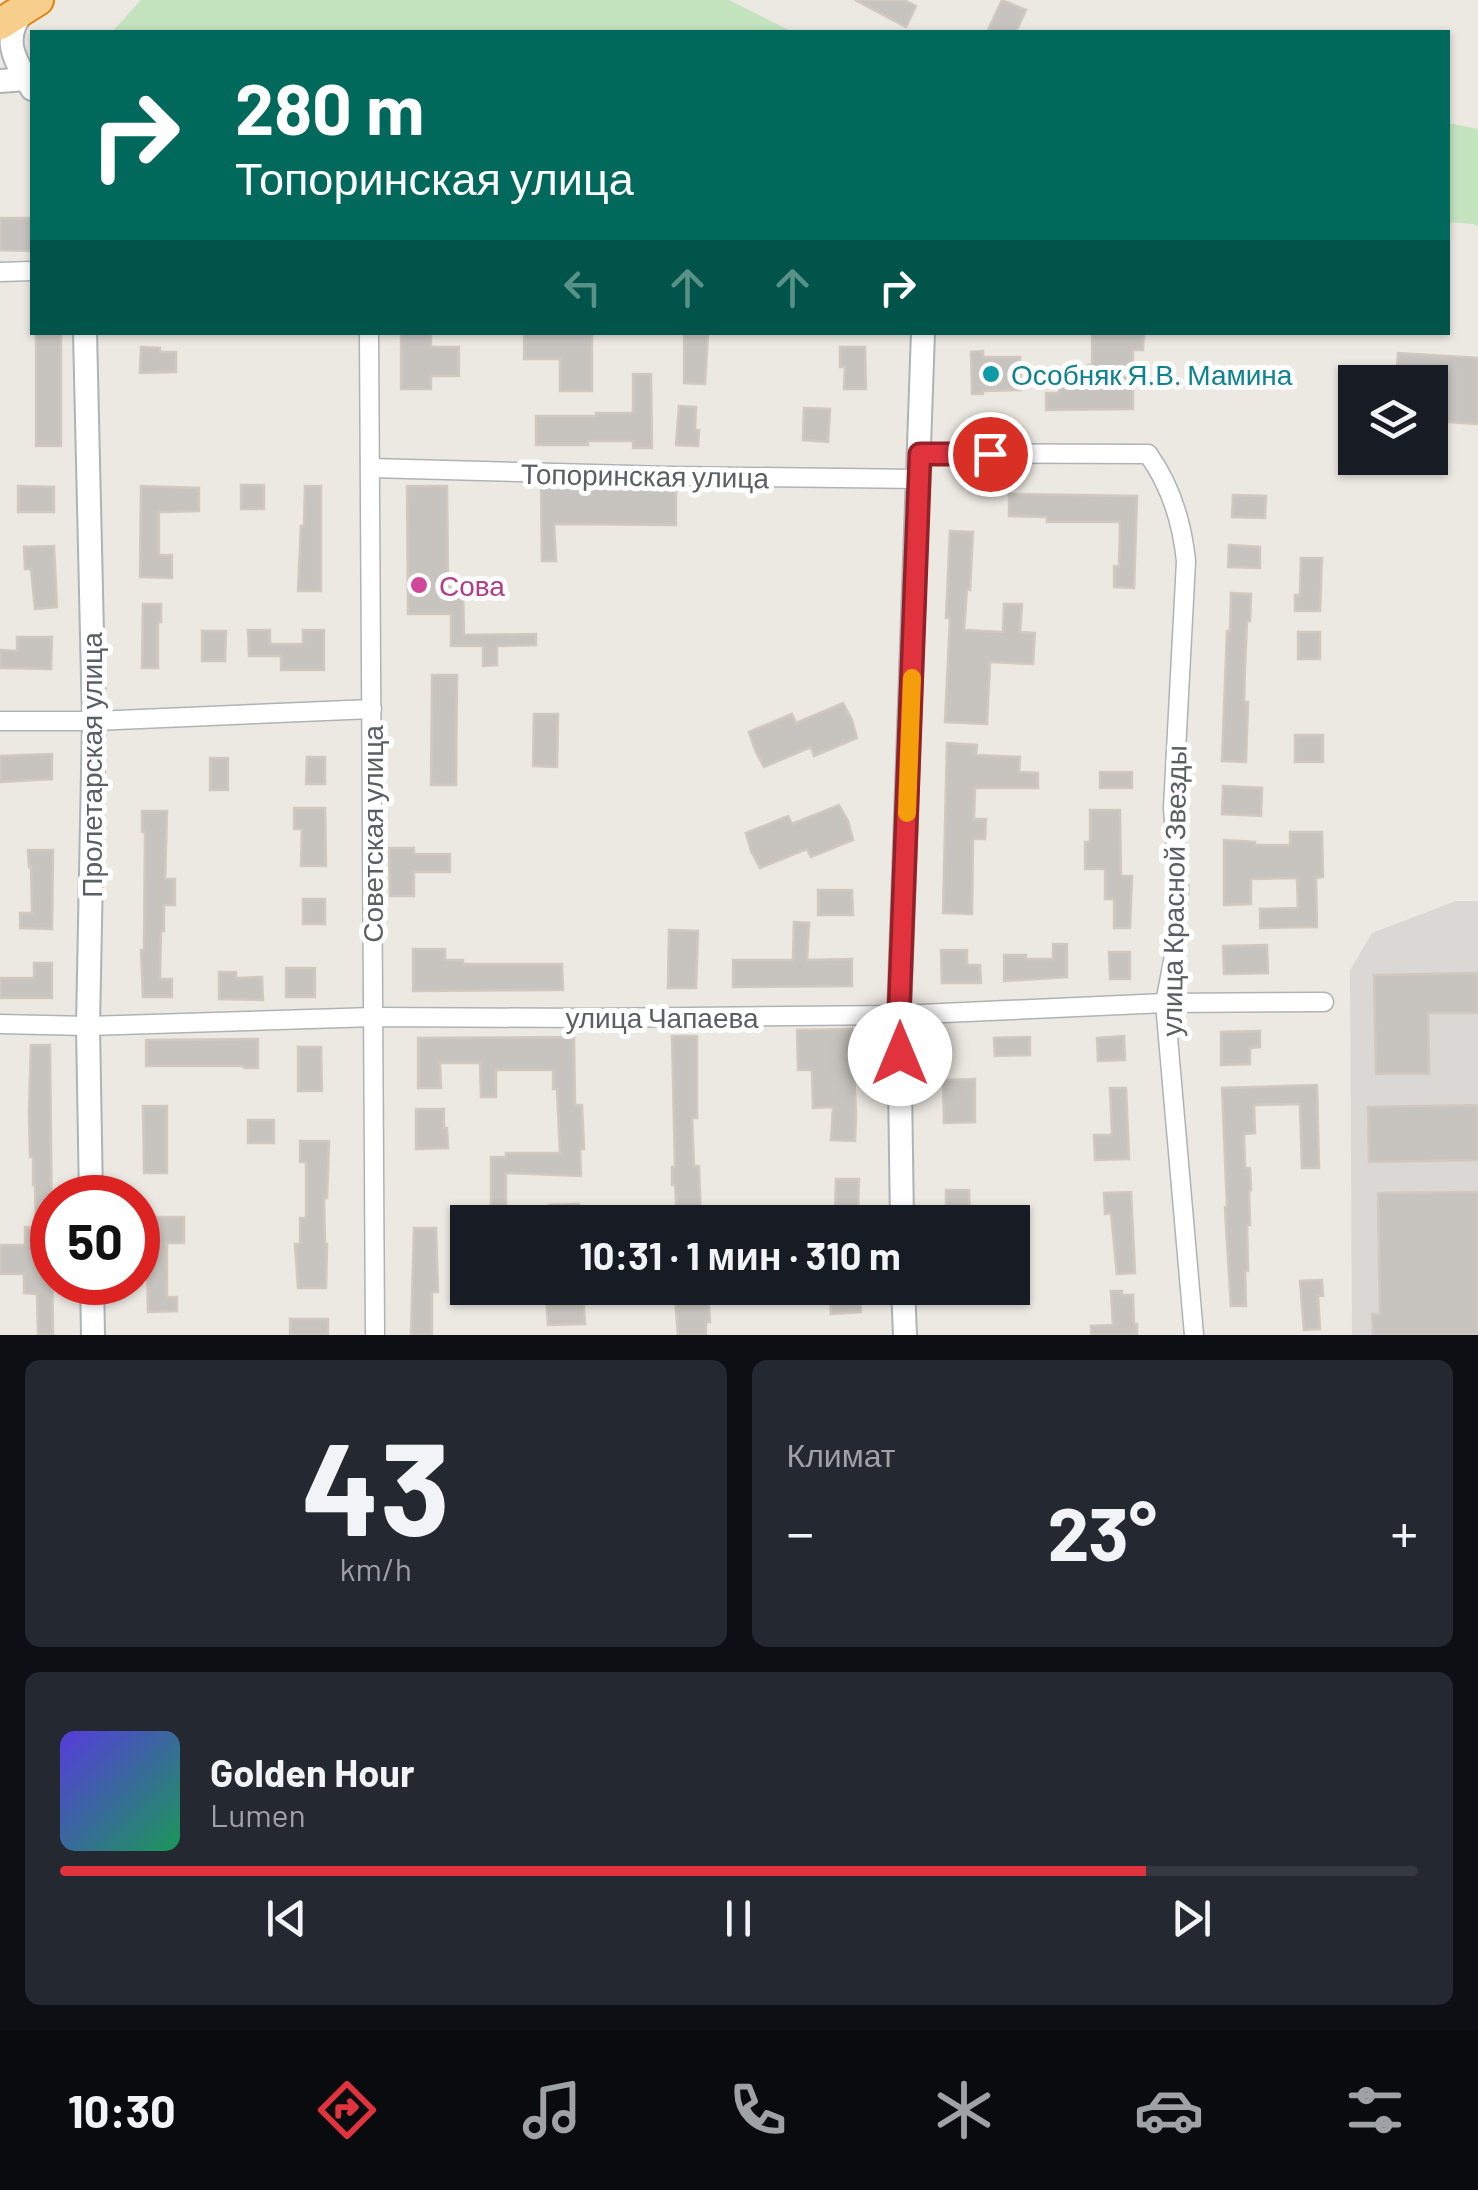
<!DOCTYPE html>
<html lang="ru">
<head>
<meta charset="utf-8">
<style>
  :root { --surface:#171b24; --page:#242831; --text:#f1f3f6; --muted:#9ea1a6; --line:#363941; --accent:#e0333e }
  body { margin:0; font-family:Barlow,sans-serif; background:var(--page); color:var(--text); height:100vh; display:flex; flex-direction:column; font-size:38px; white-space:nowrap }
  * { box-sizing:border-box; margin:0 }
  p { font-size:32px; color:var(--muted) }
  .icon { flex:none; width:55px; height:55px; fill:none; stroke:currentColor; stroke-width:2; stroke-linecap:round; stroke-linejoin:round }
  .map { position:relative; height:1335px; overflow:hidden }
  .panel { display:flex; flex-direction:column; gap:25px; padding:25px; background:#0d0f14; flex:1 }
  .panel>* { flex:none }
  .top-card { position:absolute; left:30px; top:30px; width:1420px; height:305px; border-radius:0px; box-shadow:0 2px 8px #0004; background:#00695c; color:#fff; overflow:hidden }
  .tools { position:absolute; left:1338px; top:365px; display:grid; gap:20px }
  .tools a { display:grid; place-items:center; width:110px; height:110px; border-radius:0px; background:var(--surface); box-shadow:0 2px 8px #0004; font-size:50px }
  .speed { position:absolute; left:30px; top:1175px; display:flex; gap:20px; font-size:50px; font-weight:700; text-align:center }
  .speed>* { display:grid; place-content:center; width:130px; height:130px; border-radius:50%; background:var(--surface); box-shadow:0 2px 8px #0004; line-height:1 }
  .speed .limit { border:15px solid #d22; background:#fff; color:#111 }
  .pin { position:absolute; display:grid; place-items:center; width:85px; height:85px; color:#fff; margin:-42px; border:5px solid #fff; border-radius:50%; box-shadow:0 2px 10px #0007 }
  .me { position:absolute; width:110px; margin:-55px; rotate:0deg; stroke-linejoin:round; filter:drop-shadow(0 0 8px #0008) }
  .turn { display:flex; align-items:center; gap:35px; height:210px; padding:0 40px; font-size:45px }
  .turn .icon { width:130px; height:130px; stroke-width:2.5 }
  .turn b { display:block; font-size:70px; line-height:85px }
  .lanes { display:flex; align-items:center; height:95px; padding:0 40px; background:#0003; justify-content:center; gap:50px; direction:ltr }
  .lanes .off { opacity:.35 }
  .big { font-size:75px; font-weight:700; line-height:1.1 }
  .panel .card { flex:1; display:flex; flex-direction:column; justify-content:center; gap:15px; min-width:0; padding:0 35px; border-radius:15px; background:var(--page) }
  .panel .dial { align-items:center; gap:0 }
  .dial b { font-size:130px; line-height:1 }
  .song { display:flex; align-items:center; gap:30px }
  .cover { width:120px; height:120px; border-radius:15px; background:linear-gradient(135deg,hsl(250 70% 55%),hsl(150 70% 35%)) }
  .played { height:10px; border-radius:5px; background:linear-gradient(90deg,var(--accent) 80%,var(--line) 80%) }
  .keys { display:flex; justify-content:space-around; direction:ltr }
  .heat { display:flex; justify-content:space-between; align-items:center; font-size:55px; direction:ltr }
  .panel .tiles { flex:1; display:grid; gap:25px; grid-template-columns:1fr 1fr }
  .card:last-child { grid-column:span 2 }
  .trip { position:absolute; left:450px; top:1205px; width:580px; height:100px; border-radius:0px; background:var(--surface); box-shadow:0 2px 8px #0004; font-weight:700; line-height:100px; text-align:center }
  .dock { display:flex; height:160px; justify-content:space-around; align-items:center; background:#090b0e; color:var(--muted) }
  .dock .icon { width:70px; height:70px }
  .dock .selected { color:var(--accent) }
  .dock b { font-size:45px; color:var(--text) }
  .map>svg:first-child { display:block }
  .industrial { fill:#dbd7d4 }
  .green { fill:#c4e3bf }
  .building { fill:#c7c3be; stroke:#d1c9c0; stroke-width:2.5 }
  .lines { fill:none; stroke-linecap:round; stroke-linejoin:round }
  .street-casing { stroke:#afb3b7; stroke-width:21 }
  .secondary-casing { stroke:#aeb3b7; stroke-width:26 }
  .highway-casing { stroke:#e3810b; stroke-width:34 }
  .street { stroke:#fff; stroke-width:18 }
  .secondary { stroke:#fff; stroke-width:22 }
  .highway { stroke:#f8ce8d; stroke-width:30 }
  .route-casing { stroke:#922128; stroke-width:25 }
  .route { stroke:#e0333e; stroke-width:18 }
  .slow { stroke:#f59e0b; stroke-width:18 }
  .culture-dot { fill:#0f9aa8; stroke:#fff; stroke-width:4 }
  .hotel-dot { fill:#d1479c; stroke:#fff; stroke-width:4 }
  .labels { text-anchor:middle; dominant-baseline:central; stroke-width:10; stroke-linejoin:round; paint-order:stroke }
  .culture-label { font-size:28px; fill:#0d838f; stroke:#fff; text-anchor:start }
  .street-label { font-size:28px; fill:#5a5f62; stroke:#fff }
  .hotel-label { font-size:28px; fill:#b23c85; stroke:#fff; text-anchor:start }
</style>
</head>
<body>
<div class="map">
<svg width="1478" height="1335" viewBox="0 0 1478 1335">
  <rect width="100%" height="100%" fill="#ece8e2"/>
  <path class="industrial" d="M1456,901H1478V1335H1352L1350,970L1372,933Z"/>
  <g class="green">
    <path d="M141,0H729L793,32H112Z"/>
    <path d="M1448,123L1478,129V226L1474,224L1448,222Z"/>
  </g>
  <g class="building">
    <path d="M855,0H904L916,6L906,27Z"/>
    <path d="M1002,0L1026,10L1016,32H987Z"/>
    <path d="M0,218H32V251L0,250Z"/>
    <rect x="36" y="332" width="25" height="114"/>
    <path d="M401,332H431V347H459V376H431V389H401Z"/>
    <path d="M524,332H592V391H560V359H524Z"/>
    <path d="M1092,332H1144L1143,350H1133V409L1046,410V393H1059V384L1088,385V365H1092Z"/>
    <path d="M684,334H708L705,384L684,383Z"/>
    <path d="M141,347L160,348V352H176V372L140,373Z"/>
    <path d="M840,347H865L866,389H844L845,367H840Z"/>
    <path d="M983,351V357H1020L1021,390L983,391V394H972L971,352Z"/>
    <path d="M1398,353L1478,358V424L1435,421L1437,392L1430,391V382H1396Z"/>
    <path d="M633,374H651L652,448H633V441H588V445H536V416H596V413H633Z"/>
    <path d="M679,406L696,407L695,430H699L698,446L676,445Z"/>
    <path d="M804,408L830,409L828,442L803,440Z"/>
    <rect x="241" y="485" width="23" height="24"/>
    <path d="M18,486L54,487V512H18Z"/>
    <path d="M141,486L199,488V511L159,512V555H172V578L140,577Z"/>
    <path d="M305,486H321V591H298L301,526H304Z"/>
    <path d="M407,486H447L448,587L463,588L464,635L536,634V645L497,646V665L483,666V646H451V614H408Z"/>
    <path d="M541,486L676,489V525L554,524L556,561H542Z"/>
    <path d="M1009,494L1137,496L1134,588L1114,587V566L1119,567L1120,522H1047V517L1009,516Z"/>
    <path d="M1233,495L1266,496L1265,518L1232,517Z"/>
    <path d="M950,531L973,532L970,590L967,589L964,630L1003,632L1004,604H1022L1020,632L1035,633L1033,664L990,662L987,724L945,722L950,618H946Z"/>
    <path d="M1229,545L1260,547V568L1228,567Z"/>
    <path d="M54,546L57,607L35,609L31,569H25L24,547Z"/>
    <path d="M1301,558H1322L1320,611H1295V595H1300Z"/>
    <path d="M1231,593L1251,594L1250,621H1247L1245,666L1244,702H1248L1246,762L1222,761L1227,631H1230Z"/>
    <path d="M143,604H161V622H158V668H142Z"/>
    <path d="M248,630H270V644H303V630H324V670H281V656H249Z"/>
    <path d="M202,631H226L225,661H202Z"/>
    <rect x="1298" y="632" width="22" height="27"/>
    <path d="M17,637H52L51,669L0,668V650L17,651Z"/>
    <path d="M432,675H457L456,785H431Z"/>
    <path d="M843,703L852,720L857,738L814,756L811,747L764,767L755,750L749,732L792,714L796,723Z"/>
    <path d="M534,714H558L557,767L533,766Z"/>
    <rect x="1295" y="735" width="28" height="27"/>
    <path d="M947,743L977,745L976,755L1020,757L1019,772L1038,773V788H975L974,819H986L985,839H973L972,914L943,913Z"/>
    <path d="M52,754V779L0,782V756Z"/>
    <path d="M307,757H325V784H306Z"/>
    <rect x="210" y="758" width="18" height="32"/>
    <rect x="1100" y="772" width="32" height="16"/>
    <path d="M1223,786L1262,788L1261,816L1222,814Z"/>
    <path d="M839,805L848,821L853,840L811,857L807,849L760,868L751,851L746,833L788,816L792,824Z"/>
    <path d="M294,808H325L326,866H301L302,829H294Z"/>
    <path d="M1090,810H1120L1121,876H1132L1130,928H1114V899H1105V869H1085V842H1090Z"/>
    <path d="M142,811H167L165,879H175V905H164V931H161L160,979H172V997H143L141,950H144L145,832H142Z"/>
    <path d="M1290,832H1322L1323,877L1316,878L1317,927L1260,928V909L1298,908L1297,878L1251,879V904L1224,905V840L1255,842V845H1290Z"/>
    <path d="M389,848H414V854H450V872H414V896H390Z"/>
    <path d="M28,850H53L52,929L20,928V913H32L31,866L29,867Z"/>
    <path d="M818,890H852L853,915H818Z"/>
    <rect x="303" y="899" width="22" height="25"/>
    <path d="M794,922L809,923L807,960L852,959V986L733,987V960H793Z"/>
    <path d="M669,930L698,931L696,988H668Z"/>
    <path d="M1053,944H1067V977L1004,981V955H1026V959H1053Z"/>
    <path d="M1267,945L1268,973L1224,974L1223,946Z"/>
    <path d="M413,949H445V960H463V964H562L563,990L413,991Z"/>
    <path d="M941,950H967V965H980L981,983H942Z"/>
    <path d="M1109,952H1130V979H1110Z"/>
    <path d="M34,963H52V998H0V978H34Z"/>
    <rect x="286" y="968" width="29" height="29"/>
    <path d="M219,972H236V978L262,977L263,1000L219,999Z"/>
    <path d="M1478,973V1013H1428L1429,1074H1376L1374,975Z"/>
    <path d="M852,1029L856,1114L855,1141L831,1140L833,1107L813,1108L812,1070H798L797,1030Z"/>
    <path d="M1260,1031V1047L1250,1048V1064L1221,1065V1032Z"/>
    <path d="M672,1036H697V1118H692L694,1166H699L701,1222H677L675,1185H672V1167H675Z"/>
    <path d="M1124,1036L1125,1060L1098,1061L1097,1038Z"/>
    <path d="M574,1037L575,1105H582L584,1149H580L581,1176L506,1173V1222H491V1157H506V1153H560L557,1089H553V1070H496V1097H481L480,1063H440L441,1088H418V1038Z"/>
    <path d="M1030,1037V1055L995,1056L994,1038Z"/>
    <path d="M258,1039V1068H244V1066H146V1040Z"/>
    <path d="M31,1045H50L53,1335H38L37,1294L24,1293V1274H0V1245H25V1227L36,1228L35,1185H33V1157H30L29,1112Z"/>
    <path d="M298,1047H321L322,1091H298Z"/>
    <path d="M975,1079V1122L944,1123L943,1080Z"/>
    <path d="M1317,1085L1319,1168H1302L1300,1104L1254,1105L1255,1133L1244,1134L1245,1168H1250L1251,1190H1249L1250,1225H1247L1248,1271H1245L1246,1306H1231L1226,1226L1225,1207H1227L1222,1088Z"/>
    <path d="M1110,1088H1126L1129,1159L1095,1160L1094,1135H1112Z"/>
    <path d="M1478,1105V1160L1369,1162L1368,1107Z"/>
    <path d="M143,1106H167V1173H144Z"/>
    <path d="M416,1109H444V1128H447L448,1148L416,1149Z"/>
    <rect x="248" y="1120" width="26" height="23"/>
    <path d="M300,1141H329L327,1198H324L325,1244H327L326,1288H298L295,1244H300V1218H306V1162H300Z"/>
    <path d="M836,1179H859L858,1211L835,1210Z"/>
    <path d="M946,1190H969L970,1222H950V1216H946Z"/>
    <path d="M1131,1192L1135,1273L1117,1274L1111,1213L1105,1214L1104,1193Z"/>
    <path d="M1478,1192V1335H1373L1372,1314H1380L1378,1193Z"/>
    <path d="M579,1204L580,1222H550L549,1205Z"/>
    <path d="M146,1217H184V1243H167V1297H177V1311L148,1312Z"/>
    <path d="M414,1228H436L438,1292H432V1335H411Z"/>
    <path d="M1322,1280L1323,1296H1318L1320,1329L1304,1330L1300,1281Z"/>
    <path d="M674,1288H708L710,1322H706V1335H678Z"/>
    <path d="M829,1288H859L861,1312L831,1314Z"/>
    <path d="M1111,1291H1122V1295H1133L1134,1324H1137V1335H1091V1326L1113,1325Z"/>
    <path d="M583,1294L585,1324L548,1325L546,1296Z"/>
    <rect x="290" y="1319" width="38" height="16"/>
  </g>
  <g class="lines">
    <g class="street-casing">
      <g id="street">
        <path d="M0,272L32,271"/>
        <path d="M369,332L375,1335"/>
        <path d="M919,453L1148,454C1171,486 1182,522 1186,561L1173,808L1179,889L1175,951L1165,1003L1194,1335"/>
        <path d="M371,468L669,476L919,479"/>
        <path d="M0,721H94L372,709"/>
        <path d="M0,1024L88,1026L374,1017L590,1018L899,1015L1165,1003L1324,1002"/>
      </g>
    </g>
    <g class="secondary-casing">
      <g id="secondary">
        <path d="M23,12C0,39 16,62 32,89"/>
        <path d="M0,81L26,79"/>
        <path d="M85,332L94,721L88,1026L91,1198"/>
        <path d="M902,1222L899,1015L923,332"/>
        <path d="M92,1282L93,1335"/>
        <path d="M903,1288L905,1335"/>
      </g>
    </g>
    <g class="highway-casing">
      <path id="highway" d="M0,24L38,0"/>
    </g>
    <use href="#street" class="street"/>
    <use href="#secondary" class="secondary"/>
    <use href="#highway" class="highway"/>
  </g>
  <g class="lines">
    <g class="route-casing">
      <path id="route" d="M900,1054L899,1015L920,454H990"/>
    </g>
    <use href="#route" class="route"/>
    <path class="slow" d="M907,813L912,678"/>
  </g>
  <circle class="culture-dot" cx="991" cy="374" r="10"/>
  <circle class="hotel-dot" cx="419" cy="585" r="10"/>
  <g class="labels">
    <g class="culture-label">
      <text x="1011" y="374">Особняк Я.В. Мамина</text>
    </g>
    <g class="street-label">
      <text transform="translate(645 475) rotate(1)">Топоринская улица</text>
      <text transform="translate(91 765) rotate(-90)">Пролетарская улица</text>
      <text transform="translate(372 834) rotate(-90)">Советская улица</text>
      <text transform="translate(1173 891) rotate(-89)">улица Красной Звезды</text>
      <text x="662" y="1017">улица Чапаева</text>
    </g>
    <g class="hotel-label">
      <text x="439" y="585">Сова</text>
    </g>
  </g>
</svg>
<div class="tools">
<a><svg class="icon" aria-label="layers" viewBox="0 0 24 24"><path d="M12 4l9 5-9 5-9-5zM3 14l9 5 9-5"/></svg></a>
</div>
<div class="speed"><div class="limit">50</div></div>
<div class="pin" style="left:990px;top:454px;background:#d93025"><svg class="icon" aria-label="arrive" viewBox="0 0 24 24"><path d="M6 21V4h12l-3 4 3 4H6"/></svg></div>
<svg class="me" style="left:900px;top:1054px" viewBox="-20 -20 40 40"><circle r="19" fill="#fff"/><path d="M0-13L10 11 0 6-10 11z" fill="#e0333e"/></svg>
<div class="trip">10:31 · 1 мин · 310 m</div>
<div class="top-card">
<div class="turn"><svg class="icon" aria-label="right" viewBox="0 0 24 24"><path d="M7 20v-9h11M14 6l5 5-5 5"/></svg><div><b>280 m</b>Топоринская улица</div></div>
<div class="lanes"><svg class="icon off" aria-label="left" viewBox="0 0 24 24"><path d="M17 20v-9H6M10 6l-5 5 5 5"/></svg><svg class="icon off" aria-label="ahead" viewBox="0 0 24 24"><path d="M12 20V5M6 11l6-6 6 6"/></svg><svg class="icon off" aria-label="ahead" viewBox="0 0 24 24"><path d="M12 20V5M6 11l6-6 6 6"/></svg><svg class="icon" aria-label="right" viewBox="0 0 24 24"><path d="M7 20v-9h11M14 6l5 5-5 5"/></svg></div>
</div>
</div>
<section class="panel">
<div class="tiles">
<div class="card dial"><b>43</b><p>km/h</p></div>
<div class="card"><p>Климат</p>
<div class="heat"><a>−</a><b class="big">23°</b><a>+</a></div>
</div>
<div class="card">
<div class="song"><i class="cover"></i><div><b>Golden Hour</b><p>Lumen</p></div></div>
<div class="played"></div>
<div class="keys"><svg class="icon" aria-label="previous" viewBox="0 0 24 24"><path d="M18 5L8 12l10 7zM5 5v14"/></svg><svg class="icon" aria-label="pause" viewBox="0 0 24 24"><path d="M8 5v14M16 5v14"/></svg><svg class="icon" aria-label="next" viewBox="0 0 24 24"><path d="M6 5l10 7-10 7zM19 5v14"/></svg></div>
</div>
</div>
</section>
<nav class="dock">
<b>10:30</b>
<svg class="icon selected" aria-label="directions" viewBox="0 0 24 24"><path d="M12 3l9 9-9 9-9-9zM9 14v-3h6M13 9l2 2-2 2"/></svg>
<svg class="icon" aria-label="music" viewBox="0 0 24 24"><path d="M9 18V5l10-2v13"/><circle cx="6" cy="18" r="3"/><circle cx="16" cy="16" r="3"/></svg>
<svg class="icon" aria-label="phone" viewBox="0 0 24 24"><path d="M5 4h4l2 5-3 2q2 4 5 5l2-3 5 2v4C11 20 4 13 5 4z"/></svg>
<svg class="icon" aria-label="climate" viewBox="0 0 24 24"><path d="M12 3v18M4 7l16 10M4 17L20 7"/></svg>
<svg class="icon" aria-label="car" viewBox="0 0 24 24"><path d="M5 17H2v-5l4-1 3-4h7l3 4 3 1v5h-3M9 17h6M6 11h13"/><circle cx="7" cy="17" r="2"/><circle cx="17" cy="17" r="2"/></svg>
<svg class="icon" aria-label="filters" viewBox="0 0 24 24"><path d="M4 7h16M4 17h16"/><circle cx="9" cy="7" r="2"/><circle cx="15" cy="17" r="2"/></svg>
</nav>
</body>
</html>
